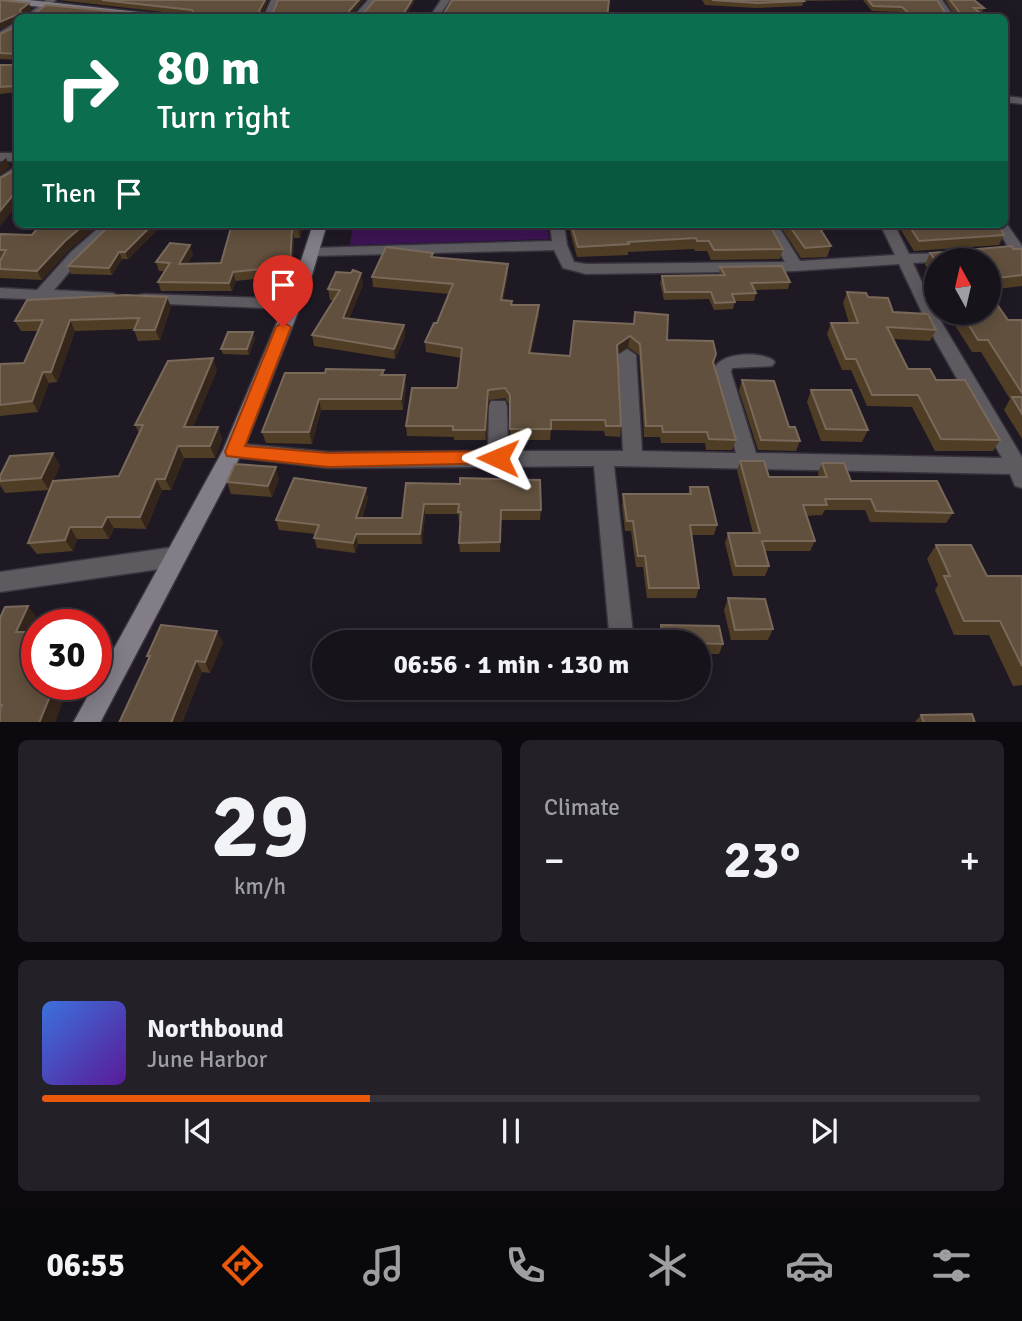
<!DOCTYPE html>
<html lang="en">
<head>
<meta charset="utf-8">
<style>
  :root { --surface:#17131b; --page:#242028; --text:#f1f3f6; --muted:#9e9ea3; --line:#36323a; --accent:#ea580c }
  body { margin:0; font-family:Signika,sans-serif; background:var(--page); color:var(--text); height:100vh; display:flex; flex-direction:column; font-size:26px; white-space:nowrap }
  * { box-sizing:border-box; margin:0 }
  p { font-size:23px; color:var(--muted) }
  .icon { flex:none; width:38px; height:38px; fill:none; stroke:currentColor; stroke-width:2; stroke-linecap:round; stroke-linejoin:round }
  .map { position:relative; height:722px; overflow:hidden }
  .details { display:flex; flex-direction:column; gap:18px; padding:18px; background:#0d0a0f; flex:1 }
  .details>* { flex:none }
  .banner { position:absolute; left:14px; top:14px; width:994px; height:214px; border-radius:10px; box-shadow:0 4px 18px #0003,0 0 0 2px var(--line); background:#0b6e4f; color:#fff; overflow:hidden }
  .needle { width:46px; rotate:352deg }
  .buttons { position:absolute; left:924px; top:248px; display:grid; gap:14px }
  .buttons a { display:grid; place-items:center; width:77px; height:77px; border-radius:50%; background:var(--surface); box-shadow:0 4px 18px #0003,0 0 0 2px var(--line); font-size:35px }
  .speed { position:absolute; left:21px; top:609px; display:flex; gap:14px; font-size:35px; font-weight:700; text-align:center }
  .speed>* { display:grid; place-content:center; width:91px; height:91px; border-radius:50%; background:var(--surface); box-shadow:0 4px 18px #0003,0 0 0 2px var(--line); line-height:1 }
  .speed .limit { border:10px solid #d22; background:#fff; color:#111 }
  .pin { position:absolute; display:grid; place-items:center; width:60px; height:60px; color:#fff; margin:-72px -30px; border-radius:50% 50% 50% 0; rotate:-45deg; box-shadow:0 0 7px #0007 }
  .pin .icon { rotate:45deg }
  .me { position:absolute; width:77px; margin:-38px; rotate:271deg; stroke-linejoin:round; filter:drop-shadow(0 0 5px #0008) }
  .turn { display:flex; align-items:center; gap:24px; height:147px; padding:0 28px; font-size:32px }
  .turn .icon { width:91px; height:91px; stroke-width:2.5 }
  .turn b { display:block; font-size:49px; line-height:60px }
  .then { display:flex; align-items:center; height:66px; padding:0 28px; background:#0003; gap:14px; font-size:26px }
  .big { font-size:52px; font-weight:700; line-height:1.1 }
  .details .widget { flex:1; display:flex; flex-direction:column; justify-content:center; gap:10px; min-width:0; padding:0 24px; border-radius:10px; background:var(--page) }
  .details .dial { align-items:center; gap:0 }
  .dial b { font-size:91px; line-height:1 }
  .song { display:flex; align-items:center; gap:21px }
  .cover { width:84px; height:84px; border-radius:10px; background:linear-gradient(135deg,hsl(220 70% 55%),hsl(270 70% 35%)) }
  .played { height:7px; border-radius:4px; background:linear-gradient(90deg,var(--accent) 35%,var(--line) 35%) }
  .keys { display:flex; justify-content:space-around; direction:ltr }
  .heat { display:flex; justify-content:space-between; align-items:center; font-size:38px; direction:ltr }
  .details .tiles { flex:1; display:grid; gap:18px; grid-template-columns:1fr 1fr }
  .widget:last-child { grid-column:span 2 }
  .trip { position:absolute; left:312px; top:630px; width:399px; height:70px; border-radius:35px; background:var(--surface); box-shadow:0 4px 18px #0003,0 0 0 2px var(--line); font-weight:700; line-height:70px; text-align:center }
  .tab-bar { display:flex; height:112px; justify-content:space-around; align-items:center; background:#09080b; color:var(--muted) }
  .tab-bar .icon { width:49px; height:49px }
  .tab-bar .current { color:var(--accent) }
  .tab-bar b { font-size:32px; color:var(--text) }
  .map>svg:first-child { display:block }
  .green { fill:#3d1455 }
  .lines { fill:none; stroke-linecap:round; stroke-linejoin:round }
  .street-casing { stroke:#39333e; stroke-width:3 }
  .secondary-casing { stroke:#39333e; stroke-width:3 }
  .street { fill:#5d5a60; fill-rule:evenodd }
  .secondary { fill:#827d87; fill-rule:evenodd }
  .wall { fill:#4f3d26 }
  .shaded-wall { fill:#35261c }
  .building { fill:#61503d; stroke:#78695a; stroke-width:2 }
  .route { fill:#ea580c; stroke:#983908; stroke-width:2 }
</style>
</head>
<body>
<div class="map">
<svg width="1022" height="723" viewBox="0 0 1022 723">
  <rect width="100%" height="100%" fill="#1f1924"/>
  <path class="green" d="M353,224H547L549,239L350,245Z"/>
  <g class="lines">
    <g class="street-casing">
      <g id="street">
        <path d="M46,0H56L35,18H24Z"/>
        <path d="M271,0H279L272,18H263Z"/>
        <path d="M368,0H377L362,18H352Z"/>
        <path d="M441,0H450L438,18H429Z"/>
        <path d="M933,0H942L955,18H946Z"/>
        <path d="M18,21V29L0,39V32Z"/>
        <path d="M1004,96L1022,98V104L1004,102Z"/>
        <rect x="0" y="153" width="18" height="8"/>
        <path d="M18,165V176L0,187V177Z"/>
        <path d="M1004,220L1022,246V253L992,256L990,253L992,250L1008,247L995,224H1004Z"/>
        <path d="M103,224H119L81,258L54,290L113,293L121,298L119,302L0,298V288L37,290L71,252Z"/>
        <path d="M550,224H564L567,245L574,262L586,264L785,262L763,224H777L800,261L895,255L880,224H894L909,254L956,253L959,256L956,259L951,261L913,263L936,313L1022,457V488L1015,486L1010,474L614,466L634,642H610L594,466L328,468L226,456L223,451L226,446L233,443L328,452L488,451L489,406L491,401H505L507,406L508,451H623L618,355L627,349L636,355L642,451L736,453L713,372C717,350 766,351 775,362L772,366L732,368L731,372L756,453L1002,458L935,340L899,264L795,271L586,274L563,268L554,250L311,256L304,252L311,248L552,241Z"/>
        <path d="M145,294L292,299L300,304L292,309L139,303L137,299L139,295Z"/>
        <path d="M174,547L182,550L185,557L182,564L174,567L0,592V572Z"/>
      </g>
    </g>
    <g class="secondary-casing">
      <g id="secondary">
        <path d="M0,0H29L193,18H155L1,3Z"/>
        <path d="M313,224H327L310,282L243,451L100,723H73L223,450L294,282Z"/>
      </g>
    </g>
    <use href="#street" class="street"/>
    <use href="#secondary" class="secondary"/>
  </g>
  <g class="wall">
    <path d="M0,0L31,9L24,15H189L58,0H268L262,15H272L364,0L352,14H363L415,0L406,16L442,17L18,18V60L0,59V34L17,26V21L0,29Z"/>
    <path d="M702,0H937L946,14H954L945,0H974L984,8L981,14L980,13L978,18H906L900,12L872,11L863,0L804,1L802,6L756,8L705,5Z"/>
    <path d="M18,62V92L0,94V65H15Z"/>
    <path d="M18,171L17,204L0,226V178Z"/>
    <path d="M41,224H99L69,250L42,280L0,278V234L32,235Z"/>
    <path d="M304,224L300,238H294L292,275L236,281L232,291H161L158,282L165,271H159L156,262L193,254L187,264L221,263Z"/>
    <path d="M568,224H769L783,249L780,259L711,260L707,251H695L694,249L628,252V255L577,257Z"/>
    <path d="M779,224H825L823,231H822L831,246L827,257L801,258Z"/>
    <path d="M897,224H999L1004,235L999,245L914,251Z"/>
    <path d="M160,227L128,259H122L112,275L71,274L68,266Z"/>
    <path d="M1013,249H1022V286L989,290V261H936V279L925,265L930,253Z"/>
    <path d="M433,257L508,274L503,300L539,315L531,353L570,356L574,321L667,340L716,354L714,364L736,440L732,450H706L705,443H661L660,437H644L639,355L628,347L617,354L621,426L620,437L605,436L604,431L551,430L550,440H510V406L505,398L489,400L486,440H454V437L407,436L406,426L457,388L458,385L461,358L426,352L425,342L437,323L449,294L373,287L372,277Z"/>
    <path d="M720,267L790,282L788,289L755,290L756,293L754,301H735L733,309L714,310L709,299L664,300L660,283L662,276L719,275Z"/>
    <path d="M363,284L349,319L404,325L405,336L395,359L314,346L312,335L334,300H330L328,289Z"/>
    <path d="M847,292L868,297L893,312L936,330L930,341L893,339L908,369L936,380L1000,440L993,451H935L912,407L867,406L851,370H842L827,334L831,323H849L843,303Z"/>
    <path d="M171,307L160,340L138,341L134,330V329L75,331L57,382L49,383L38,412L0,416V364L24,363L39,331H21L15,321Z"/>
    <path d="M968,313H989L1008,320H1022V439L1004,410L1010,399L981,352H972L956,327L962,314H969Z"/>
    <path d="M255,338L249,355L223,354L221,349Z"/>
    <path d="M217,370L193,427H218L222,439L215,458H184L171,490H162L146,529L114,528L109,539H77L73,551L37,554L28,543L119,476L139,433L135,425Z"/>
    <path d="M384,370V375L406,387L403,410H321L312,444L266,443L262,432L325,373Z"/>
    <path d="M742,380L800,441L796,451L758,450L739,391Z"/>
    <path d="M811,390L868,430L862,442L821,441L807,402Z"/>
    <path d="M740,461L769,477H819L818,473L822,463L851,481L953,513L946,523L870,522L865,510H825L822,515L806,516L815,541L810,551H765L769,566L765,576H733L725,543L728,533H753L737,471Z"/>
    <path d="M60,465L49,490L5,493L0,485V476Z"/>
    <path d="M279,479L272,497L231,494L227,482Z"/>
    <path d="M406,483L541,510L540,520H501L500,552H460L459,543L460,522H459L458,514H425L422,544H358L355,553L317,548L314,538L316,534L279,530L276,520L368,498L362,518H402Z"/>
    <path d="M690,487L717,525L714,535H691L699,588L696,598H647L643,567H636L631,531H625L622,505L623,494H688Z"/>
    <path d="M936,545L987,576H1022V685L1013,686L989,635H954L935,590L938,585L927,559Z"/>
    <path d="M728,598L773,629L768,640H731L724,610Z"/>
    <path d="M661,625L723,644L719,654H698V642H659L658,636Z"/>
    <path d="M223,642L210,673L202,672L182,723H119L149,659L147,656Z"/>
    <path d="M921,715L975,723H914Z"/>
  </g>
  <g class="shaded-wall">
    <path d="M265,0H268L261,17L259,11Z"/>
    <path d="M359,0H364L350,16L349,11Z"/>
    <path d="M412,0H415L405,18L402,16Z"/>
    <path d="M29,3L31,9L22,16L20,10Z"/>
    <path d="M18,14V21L0,29V22Z"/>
    <path d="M6,158L10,167L0,175V163Z"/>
    <path d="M13,195L17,204L0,226V211Z"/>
    <path d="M85,224H99L69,250L42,280L37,271L65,241Z"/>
    <path d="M153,224H159L160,227L128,259L125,252Z"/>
    <path d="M299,224H304L300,238L298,229Z"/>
    <path d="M292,229L294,238L292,275L290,266Z"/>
    <path d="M190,245L193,254L182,273L179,264Z"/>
    <path d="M119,252L122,259L112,275L109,268Z"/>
    <path d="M508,264V274L501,310V300Z"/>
    <path d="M233,272L236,281L232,291L229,283Z"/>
    <path d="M361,273L363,284L345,329L343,318Z"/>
    <path d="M167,297L171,307L160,340L155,330Z"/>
    <path d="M539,305V315L529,364V353Z"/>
    <path d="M70,320L75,331L57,382L51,372Z"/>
    <path d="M404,325L405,336L395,359L394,349Z"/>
    <path d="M253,332L255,338L249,355L247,349Z"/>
    <path d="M630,336L628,347L615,355L617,345Z"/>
    <path d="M213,358L217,370L188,439L184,427Z"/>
    <path d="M43,372L49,383L38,412L32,401Z"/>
    <path d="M405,375L406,387L403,410L401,399Z"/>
    <path d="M488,390L489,400L486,440L485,430Z"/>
    <path d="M319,399L321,410L312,444L309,432Z"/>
    <path d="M218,427L222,439L215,458L210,446Z"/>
    <path d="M178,446L184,458L171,490L165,479Z"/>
    <path d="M53,453L60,465L49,490L41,478Z"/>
    <path d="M276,467L279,479L272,497L268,486Z"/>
    <path d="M156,479L162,490L146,529L140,517Z"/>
    <path d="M366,488L368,498L358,528L356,518Z"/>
    <path d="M424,504L425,514L422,544L420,534Z"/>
    <path d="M107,517L114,528L109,539L102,527Z"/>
    <path d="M70,527L77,539L73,551L65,540Z"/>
    <path d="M356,534L358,544L355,553L353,543Z"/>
    <path d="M28,606L38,619L27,645L16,632Z"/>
    <path d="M217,631L223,642L210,673L205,662Z"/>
    <path d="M196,661L202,672L182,723H171Z"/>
    <path d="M55,684H70L55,723H39Z"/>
  </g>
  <g class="building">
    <path d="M0,0L29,3L20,10L22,15L34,14L46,5L153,15H191L194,13L192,10L102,0H265L259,11L262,15H272L278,0H359L349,11V14H363L375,0H412L402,16L442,17L452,0H609L607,18H18V56L17,54L0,53V34L17,26L18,14L0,22Z"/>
    <path d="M712,0H803L804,1L757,3Z"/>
    <path d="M868,0H937L946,14L960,13L950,0H974L984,8H974L980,13H975L978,17L945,16V18H914L902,7L873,6Z"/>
    <path d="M18,62V83L14,86L0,87V65H15Z"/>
    <path d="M13,171H18V195H13L0,211V178Z"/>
    <path d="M41,224H85L65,241L37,271L0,269V261L6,250H0V234L32,235Z"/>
    <path d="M111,224H153L125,252H119L109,268L68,266Z"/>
    <path d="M232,224H299L298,229H292L290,266L233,272L229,283L158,282L170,263L156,262L170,243L190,245L179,264L221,263Z"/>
    <path d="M571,224H769L783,249L714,250L709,241H697L696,238L628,242L629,244L578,247Z"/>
    <path d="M788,224H817L831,246L805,248Z"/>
    <path d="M908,224H999L1004,235L919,241Z"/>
    <path d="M1012,246L1013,249H1022V275L989,279V261H936L930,253Z"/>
    <path d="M386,247L433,253L431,257L508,264L501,300L512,301L511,305H539L529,353L570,356L574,321L634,324L635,312L668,315L667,340L713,341L716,354L713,362L736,440L709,439L707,432H663L662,426H646L640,344L630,336L617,345L621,426H606L605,420H551V429H510V395L505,388L488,390L485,430H453V426H406L412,388H457L458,385L462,348L425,342L434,323H437L453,284L372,277Z"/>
    <path d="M782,266L790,282L751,283L756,293L732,294L735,302L715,303L711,292H665L662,276L725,275L720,267Z"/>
    <path d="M353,270L361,273L343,318L404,325L394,349L312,335L340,290L328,289L336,272L351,273Z"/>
    <path d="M847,292L866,293L868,297L888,298L893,312L928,314L936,330L887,327L908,369H930L936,380H965L1000,440L941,439L918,395H872L856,359H846L831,323H858Z"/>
    <path d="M989,293L1008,320H1022V393L988,340H978L962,314H983V313H989Z"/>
    <path d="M126,295L167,297L155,330H134L139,318L70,320L51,372H43L32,401L0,405V364L24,363L43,320L15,321L27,300Z"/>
    <path d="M228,332H253L247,349H221Z"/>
    <path d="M213,358L184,427H218L210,446H178L165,479H156L140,517H107L102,527H70L65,540L28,543L53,481L119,476L143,425H135L168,361Z"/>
    <path d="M326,369L384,370L381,375H405L401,399H319L309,432H262L285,373H325Z"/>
    <path d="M742,380L774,381L789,427H795L800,441L761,440Z"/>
    <path d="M811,390H851L868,430L826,429Z"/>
    <path d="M1012,397H1022V414Z"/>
    <path d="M53,453L41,478L0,481V476L10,456Z"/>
    <path d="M740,461H764L769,477H827L822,463H844L851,481H937L953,513L876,511L871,499H825L827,505H803L815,541H762L769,566H736L728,533H760Z"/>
    <path d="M235,464L276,467L268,486L227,482Z"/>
    <path d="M294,478L366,488L356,518H402L406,483L460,484V478L540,480L541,510H501L500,542L459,543L461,512H458L459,504H424L420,534H356L353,543L314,538L319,525L276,520Z"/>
    <path d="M690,487H708L717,525H690L699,588H649L645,556H638L633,521H627L623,494H691Z"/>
    <path d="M936,545H971L987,576H1022V666L1000,621H964L944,576H950Z"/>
    <path d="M728,598L765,599L773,629L735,630Z"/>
    <path d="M28,606L16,632H37V684H55L39,723H0V709L2,705H0V618L5,607Z"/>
    <path d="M161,625L217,631L205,662L196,661L171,723H119L150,656H147Z"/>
    <path d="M661,625L719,626L723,644L663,642Z"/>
    <path d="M972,714L975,723H924L921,715Z"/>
  </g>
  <path class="route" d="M283,322L291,327L245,446L328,453L498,451L504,453L507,458L504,463L328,467L227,456L225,452L276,327Z"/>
</svg>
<div class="buttons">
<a><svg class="needle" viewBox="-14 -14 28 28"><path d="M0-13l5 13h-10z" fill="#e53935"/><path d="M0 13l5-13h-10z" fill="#9e9ea3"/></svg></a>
</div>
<div class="speed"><div class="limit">30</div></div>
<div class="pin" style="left:283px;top:327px;background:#d93025"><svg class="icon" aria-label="arrive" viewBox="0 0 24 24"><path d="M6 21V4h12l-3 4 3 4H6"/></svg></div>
<svg class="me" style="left:498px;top:458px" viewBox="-20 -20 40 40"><path d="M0-17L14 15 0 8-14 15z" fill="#ea580c" stroke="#fff" stroke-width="4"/></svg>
<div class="trip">06:56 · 1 min · 130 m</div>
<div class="banner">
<div class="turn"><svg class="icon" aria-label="right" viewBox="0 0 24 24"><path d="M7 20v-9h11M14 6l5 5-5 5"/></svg><div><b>80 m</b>Turn right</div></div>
<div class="then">Then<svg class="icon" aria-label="arrive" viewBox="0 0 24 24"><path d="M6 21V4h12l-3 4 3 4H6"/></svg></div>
</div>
</div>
<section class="details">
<div class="tiles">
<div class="widget dial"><b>29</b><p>km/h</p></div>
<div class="widget"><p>Climate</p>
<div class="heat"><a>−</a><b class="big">23°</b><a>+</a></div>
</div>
<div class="widget">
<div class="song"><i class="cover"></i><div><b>Northbound</b><p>June Harbor</p></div></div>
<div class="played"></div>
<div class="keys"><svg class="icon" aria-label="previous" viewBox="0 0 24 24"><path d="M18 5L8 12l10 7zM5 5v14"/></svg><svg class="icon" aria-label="pause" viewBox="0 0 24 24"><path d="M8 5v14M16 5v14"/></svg><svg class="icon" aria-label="next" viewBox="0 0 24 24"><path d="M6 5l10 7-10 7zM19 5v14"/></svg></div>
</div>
</div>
</section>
<nav class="tab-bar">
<b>06:55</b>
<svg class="icon current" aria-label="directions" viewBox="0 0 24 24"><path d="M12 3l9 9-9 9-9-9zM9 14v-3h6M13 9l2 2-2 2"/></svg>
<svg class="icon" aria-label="music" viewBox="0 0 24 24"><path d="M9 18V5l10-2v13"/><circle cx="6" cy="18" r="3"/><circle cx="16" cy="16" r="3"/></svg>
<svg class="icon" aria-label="phone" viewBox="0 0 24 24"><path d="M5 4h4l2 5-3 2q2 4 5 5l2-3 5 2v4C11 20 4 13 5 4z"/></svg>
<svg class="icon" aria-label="climate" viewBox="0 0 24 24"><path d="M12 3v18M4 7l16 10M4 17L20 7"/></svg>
<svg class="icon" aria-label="car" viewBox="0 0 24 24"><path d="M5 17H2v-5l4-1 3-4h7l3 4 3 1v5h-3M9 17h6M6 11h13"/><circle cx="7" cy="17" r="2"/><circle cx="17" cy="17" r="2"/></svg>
<svg class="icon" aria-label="filters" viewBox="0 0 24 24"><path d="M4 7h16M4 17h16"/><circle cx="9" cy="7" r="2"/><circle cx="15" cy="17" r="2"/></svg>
</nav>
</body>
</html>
